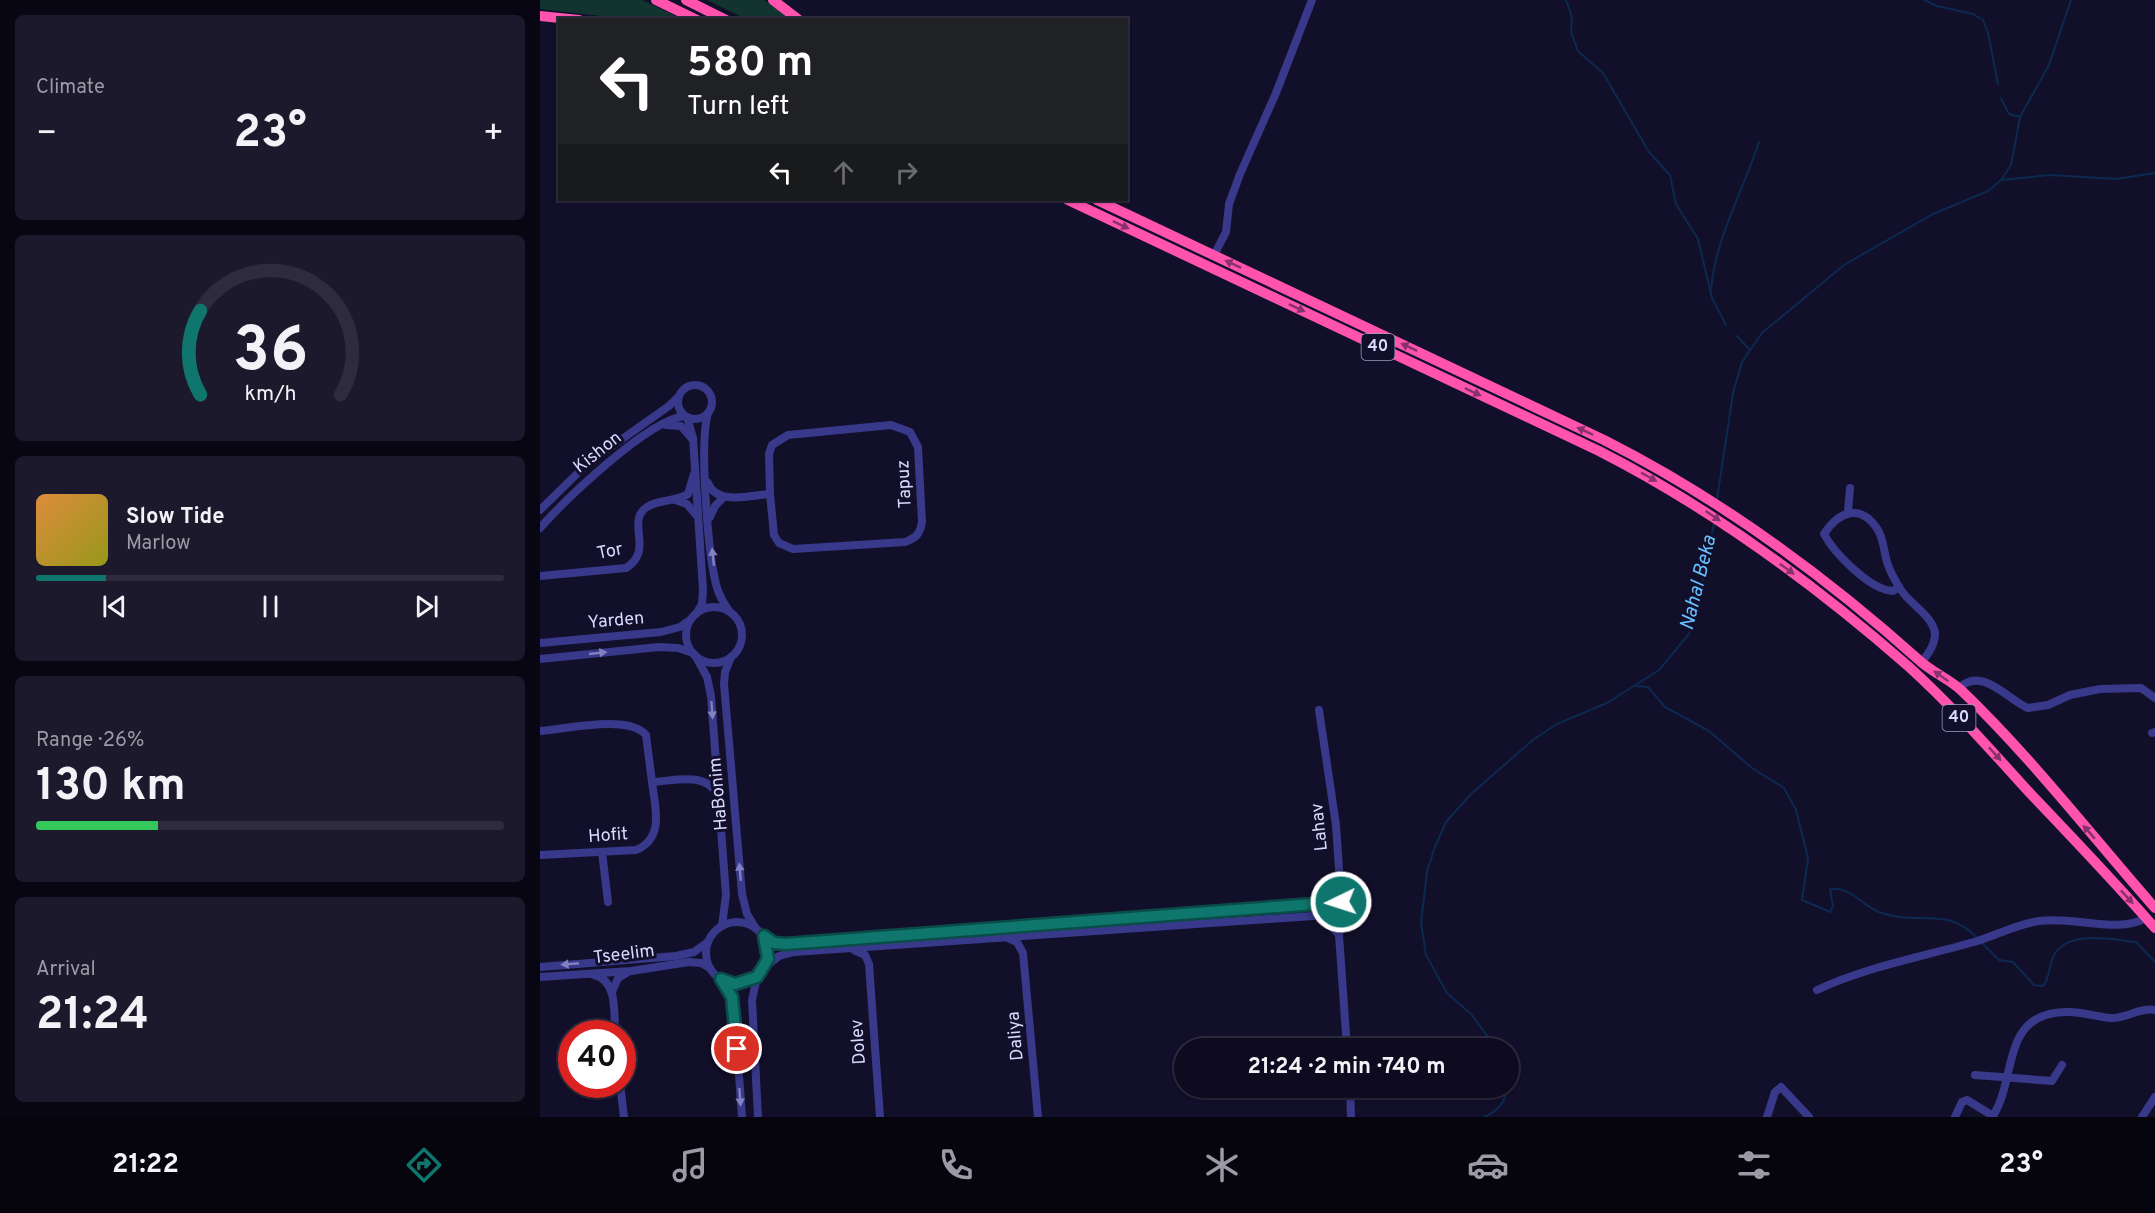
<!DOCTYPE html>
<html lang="en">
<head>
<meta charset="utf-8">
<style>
  :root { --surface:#0e0b20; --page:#1c192d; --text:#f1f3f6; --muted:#9b9ba5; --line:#2e2b3e; --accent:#0f766e }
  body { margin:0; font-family:Overpass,sans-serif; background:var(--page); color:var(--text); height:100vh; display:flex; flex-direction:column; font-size:22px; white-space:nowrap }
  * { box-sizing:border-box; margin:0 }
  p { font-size:20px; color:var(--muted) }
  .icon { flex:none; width:33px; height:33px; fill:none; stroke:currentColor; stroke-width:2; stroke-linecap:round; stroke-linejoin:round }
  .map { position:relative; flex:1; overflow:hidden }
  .details { display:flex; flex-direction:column; gap:15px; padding:15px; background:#080612; width:540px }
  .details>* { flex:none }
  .guide { position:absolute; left:18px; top:18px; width:570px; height:183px; border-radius:0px; box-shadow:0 2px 4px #0004,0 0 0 2px var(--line); background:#202124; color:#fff; overflow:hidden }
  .speed { position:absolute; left:18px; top:1020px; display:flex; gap:12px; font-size:30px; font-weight:700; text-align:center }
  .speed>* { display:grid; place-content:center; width:78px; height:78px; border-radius:50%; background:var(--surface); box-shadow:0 2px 4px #0004,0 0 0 2px var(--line); line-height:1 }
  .speed .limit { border:9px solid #d22; background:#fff; color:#111 }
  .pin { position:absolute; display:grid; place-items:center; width:51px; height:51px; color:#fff; margin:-26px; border:3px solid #fff; border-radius:50%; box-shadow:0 2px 6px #0007 }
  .me { position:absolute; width:66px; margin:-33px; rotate:266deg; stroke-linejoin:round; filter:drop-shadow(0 0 4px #0008) }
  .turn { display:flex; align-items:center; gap:21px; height:126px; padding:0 30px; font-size:27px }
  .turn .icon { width:78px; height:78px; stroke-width:2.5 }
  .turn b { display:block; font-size:42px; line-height:51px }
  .lanes { display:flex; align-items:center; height:57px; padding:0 30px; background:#0003; justify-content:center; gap:30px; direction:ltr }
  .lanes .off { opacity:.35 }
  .big { font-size:45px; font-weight:700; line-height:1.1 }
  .details .card { flex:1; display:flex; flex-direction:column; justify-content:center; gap:9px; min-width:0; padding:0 21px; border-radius:9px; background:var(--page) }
  .details .dial { align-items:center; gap:0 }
  .dial svg { height:156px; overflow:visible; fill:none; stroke:var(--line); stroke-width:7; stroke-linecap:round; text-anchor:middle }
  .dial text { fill:var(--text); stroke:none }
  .song { display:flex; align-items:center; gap:18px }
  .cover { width:72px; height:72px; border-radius:9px; background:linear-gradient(135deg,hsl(30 70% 55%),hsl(60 70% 35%)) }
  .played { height:6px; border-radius:3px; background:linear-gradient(90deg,var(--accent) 15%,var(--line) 15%) }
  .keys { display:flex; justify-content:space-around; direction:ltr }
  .heat { display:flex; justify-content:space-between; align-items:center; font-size:33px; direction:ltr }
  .charge { height:9px; border-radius:4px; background:linear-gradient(90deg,#34c759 26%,var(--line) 0) }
  .trip { position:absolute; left:634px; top:1038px; width:345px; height:60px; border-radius:30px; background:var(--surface); box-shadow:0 2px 4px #0004,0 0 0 2px var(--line); font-weight:700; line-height:60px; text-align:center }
  .menu { display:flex; height:96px; justify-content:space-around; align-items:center; background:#06040d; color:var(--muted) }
  .menu .icon { width:42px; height:42px }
  .menu .current { color:var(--accent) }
  .menu b { font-size:27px; color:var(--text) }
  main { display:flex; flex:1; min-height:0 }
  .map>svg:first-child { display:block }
  .green { fill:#123431 }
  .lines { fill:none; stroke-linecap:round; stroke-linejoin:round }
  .stream { stroke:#0c2950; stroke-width:2 }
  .minor { stroke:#38398a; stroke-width:8 }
  .highway { stroke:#ff53ae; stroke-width:10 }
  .oneway { fill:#88316c }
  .oneway2 { fill:#8181bf }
  .route-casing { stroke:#0a4d48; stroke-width:15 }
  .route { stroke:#0f766e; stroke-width:10 }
  .labels { text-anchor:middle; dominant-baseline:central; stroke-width:6; stroke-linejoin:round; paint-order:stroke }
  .shield { fill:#120f2a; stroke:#9e9cbf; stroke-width:1.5 }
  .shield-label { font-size:16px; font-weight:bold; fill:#dad8ff }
  .street-label { font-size:18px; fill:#dad8ff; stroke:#120f2a }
  .water-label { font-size:20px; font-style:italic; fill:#66c0ff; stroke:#120f2a }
</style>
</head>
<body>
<main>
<section class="details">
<div class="card"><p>Climate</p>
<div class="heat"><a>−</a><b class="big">23°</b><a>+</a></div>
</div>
<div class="card dial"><svg viewBox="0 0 100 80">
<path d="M14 69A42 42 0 1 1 86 69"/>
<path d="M14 69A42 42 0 0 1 14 26" stroke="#0f766e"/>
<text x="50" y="56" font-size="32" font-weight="700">36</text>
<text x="50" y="72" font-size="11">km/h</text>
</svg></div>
<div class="card">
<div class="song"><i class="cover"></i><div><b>Slow Tide</b><p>Marlow</p></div></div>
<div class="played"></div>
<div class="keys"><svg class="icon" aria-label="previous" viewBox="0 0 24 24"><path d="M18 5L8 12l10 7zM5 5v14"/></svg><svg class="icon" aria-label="pause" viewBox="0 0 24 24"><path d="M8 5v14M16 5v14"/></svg><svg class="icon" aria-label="next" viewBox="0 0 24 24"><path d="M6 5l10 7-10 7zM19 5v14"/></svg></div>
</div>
<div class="card"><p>Range · 26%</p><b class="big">130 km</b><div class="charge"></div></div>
<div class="card"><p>Arrival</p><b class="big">21:24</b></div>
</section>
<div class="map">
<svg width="1615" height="1117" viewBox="0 0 1615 1117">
  <rect width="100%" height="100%" fill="#120f2a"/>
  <g class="green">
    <path d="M0,0H102L142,19H86L0,9Z"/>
    <path d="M167,0H224L252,19H206Z"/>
  </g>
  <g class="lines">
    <g class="stream">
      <path d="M1026,0L1032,17L1031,32L1038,51L1063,73L1109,152L1130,175L1136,204L1158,239L1172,298L1186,325"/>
      <path d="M1384,0L1397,6L1433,14L1443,20L1448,33L1458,84"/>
      <path d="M1461,98L1469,114L1480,117"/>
      <path d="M1461,180L1510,175L1576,179L1615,173"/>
      <path d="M1171,289C1176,237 1203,191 1219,142"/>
      <path d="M1197,336L1209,349"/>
      <path d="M1177,499L1193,393L1202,362L1222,333L1304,265L1393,214L1448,191L1461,180L1471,165L1480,117L1509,65L1531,0"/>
      <path d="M1096,686L1108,687L1125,707L1169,731L1212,768L1244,788L1256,810L1268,858L1262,900L1290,912L1293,906L1290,889C1312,887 1320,904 1339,912C1376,927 1407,904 1438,939"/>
      <path d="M1442,943L1459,960L1473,962L1494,985L1503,986C1511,977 1508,965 1514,955C1529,929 1572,940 1596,942L1615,962"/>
      <path d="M956,1048L932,1015L907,993L886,955L881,923L887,871L895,847L906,822L931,794L994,739L1017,724L1067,703L1119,670L1149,634L1158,605L1174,523"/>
      <path d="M944,1117C958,1111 965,1103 967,1088"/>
    </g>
    <g class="minor">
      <path d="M674,255L686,232L689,204L700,174L736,93L772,0"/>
      <circle cx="155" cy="402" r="17"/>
      <path d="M168,413C159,444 168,556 177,588C180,597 184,604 190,612"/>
      <path d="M147,417L153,438L163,590L162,604L156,614"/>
      <path d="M126,425L141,426L153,440"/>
      <path d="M351,425L370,432L378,447L382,522C380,534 376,538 365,542L253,549L239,543L234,535L230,494L229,454L232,445L248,435Z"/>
      <path d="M168,483C177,506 211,495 230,494"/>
      <path d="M135,500L147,504L156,515"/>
      <path d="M0,510L48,463L129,406L138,397"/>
      <path d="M1308,512L1310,488"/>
      <path d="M170,517L175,506L184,497"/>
      <path d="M0,528C27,498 107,421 144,416"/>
      <path d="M0,576L86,568C115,550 85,521 107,507C119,499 135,502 148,494L154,474"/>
      <path d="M1359,587L1353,591C1330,590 1294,553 1284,534C1299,511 1321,503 1338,530C1344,539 1344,555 1348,565C1351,574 1356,582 1361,590C1370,604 1394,617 1395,634C1395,645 1388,654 1381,663"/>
      <circle cx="174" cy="635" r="28"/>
      <path d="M0,643L121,632L140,627L150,620"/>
      <path d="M155,655L167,677L171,696L186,895L182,926"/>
      <path d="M191,657L185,672L184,684L202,894L207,914L215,927"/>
      <path d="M0,659L119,647L138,648L153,653"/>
      <path d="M1419,688C1442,666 1467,699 1488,708L1508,705L1530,695L1560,689L1601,688L1615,698"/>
      <path d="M779,710L796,825L802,914L799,935L807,1048"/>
      <path d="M0,731C26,729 89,714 106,735L112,782"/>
      <path d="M1612,733L1615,732"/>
      <path d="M62,852L68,902"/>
      <path d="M0,855L96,850C125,838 115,807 112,782C135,781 165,771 178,795"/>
      <path d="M779,915L789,923L799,935"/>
      <circle cx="197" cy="953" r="31"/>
      <path d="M224,936L234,943L246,944L801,902"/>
      <path d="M468,938L477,942L483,953L498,1117"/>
      <path d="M314,950L325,955L329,964L340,1117"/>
      <path d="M0,967L136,956L154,952L168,942"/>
      <path d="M225,967L239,956L254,952L802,914"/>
      <path d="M54,975C78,980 74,1015 75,1034"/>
      <path d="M0,977L91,971L149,962L161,963L170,968"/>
      <path d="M217,977L212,1000L218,1117"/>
      <path d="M182,981L190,990L194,1004L202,1117"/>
      <path d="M1277,990C1326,967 1381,957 1434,942C1455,936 1477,924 1499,921C1535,916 1577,934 1606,918"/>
      <path d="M72,992L78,978L88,972"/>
      <path d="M1435,1075L1512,1081L1522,1065"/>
      <path d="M80,1084L84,1117"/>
      <path d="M810,1088L811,1117"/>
      <path d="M1227,1117L1235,1092L1241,1087L1269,1117"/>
      <path d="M1415,1117L1422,1102L1427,1100L1453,1116C1478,1076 1460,1011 1529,1012C1543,1012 1557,1017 1570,1018C1586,1019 1600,1007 1615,1010"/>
      <path d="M1602,1117L1615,1097"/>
    </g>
    <g class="highway">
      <path d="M116,0L157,20"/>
      <path d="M146,0L186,20"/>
      <path d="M233,0L259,20"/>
      <path d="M0,16L39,20"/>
      <path d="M528,200L1059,451C1171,508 1273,583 1368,666C1411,705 1449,748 1488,791C1531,836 1574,881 1615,928"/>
      <path d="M557,200L1064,440C1179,498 1284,575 1380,661C1392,672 1409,679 1421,690C1490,756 1552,836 1615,908"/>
    </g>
  </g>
  <defs><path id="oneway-solid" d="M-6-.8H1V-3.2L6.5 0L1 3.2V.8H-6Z" transform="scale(1.5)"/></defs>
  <g class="oneway">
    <use href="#oneway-solid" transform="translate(581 225) rotate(25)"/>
    <use href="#oneway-solid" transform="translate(693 264) rotate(-155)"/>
    <use href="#oneway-solid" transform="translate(757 308) rotate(25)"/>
    <use href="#oneway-solid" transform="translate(869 347) rotate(-155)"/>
    <use href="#oneway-solid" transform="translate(933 392) rotate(25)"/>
    <use href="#oneway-solid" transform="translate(1045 431) rotate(-155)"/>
    <use href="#oneway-solid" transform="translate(1109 477) rotate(29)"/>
    <use href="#oneway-solid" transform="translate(1173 516) rotate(34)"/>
    <use href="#oneway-solid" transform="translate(1247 569) rotate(36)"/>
    <use href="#oneway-solid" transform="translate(1401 676) rotate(-145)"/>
    <use href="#oneway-solid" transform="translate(1455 754) rotate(47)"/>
    <use href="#oneway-solid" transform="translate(1549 832) rotate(-131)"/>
    <use href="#oneway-solid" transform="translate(1587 897) rotate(47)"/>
  </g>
  <g class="oneway2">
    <use href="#oneway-solid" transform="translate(173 557) rotate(-96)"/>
    <use href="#oneway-solid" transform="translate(58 653) rotate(-6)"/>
    <use href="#oneway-solid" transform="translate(172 710) rotate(86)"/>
    <use href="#oneway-solid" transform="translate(200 872) rotate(-95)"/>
    <use href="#oneway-solid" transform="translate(30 964) rotate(175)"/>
    <use href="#oneway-solid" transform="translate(200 1097) rotate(86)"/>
  </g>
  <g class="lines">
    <g class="route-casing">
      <path id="route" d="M197,1049L192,997L181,979L195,984L217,977L228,959L224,936L234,943L246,944L801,902"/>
    </g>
    <use href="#route" class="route"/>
  </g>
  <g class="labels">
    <g class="shield">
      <rect x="821.5" y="334" width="33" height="26" rx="4.5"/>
      <rect x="1402.5" y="705" width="33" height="26" rx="4.5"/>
    </g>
    <g class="shield-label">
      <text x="838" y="347">40</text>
      <text x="1419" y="718">40</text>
    </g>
    <g class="street-label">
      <text transform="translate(58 453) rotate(-38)">Kishon</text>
      <text transform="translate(365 484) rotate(-93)">Tapuz</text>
      <text transform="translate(70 552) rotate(-12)">Tor</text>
      <text transform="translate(76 621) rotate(-5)">Yarden</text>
      <text transform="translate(179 794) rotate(-95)">HaBonim</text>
      <text transform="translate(780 827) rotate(-96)">Lahav</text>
      <text transform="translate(68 836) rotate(-4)">Hofit</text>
      <text transform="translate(84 955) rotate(-7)">Tseelim</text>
      <text transform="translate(476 1036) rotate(-95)">Daliya</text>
      <text transform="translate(319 1042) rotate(-94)">Dolev</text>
    </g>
    <g class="water-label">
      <text transform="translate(1159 583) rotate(-76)">Nahal Beka</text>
    </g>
  </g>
</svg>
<div class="speed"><div class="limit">40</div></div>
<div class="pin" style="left:197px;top:1049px;background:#d93025"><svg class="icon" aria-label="arrive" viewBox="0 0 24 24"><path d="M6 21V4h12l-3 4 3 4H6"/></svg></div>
<svg class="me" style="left:801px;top:902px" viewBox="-20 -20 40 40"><circle r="17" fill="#0f766e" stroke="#fff" stroke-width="3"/><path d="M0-11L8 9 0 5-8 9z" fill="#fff"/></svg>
<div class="trip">21:24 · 2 min · 740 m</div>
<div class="guide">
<div class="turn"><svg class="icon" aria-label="left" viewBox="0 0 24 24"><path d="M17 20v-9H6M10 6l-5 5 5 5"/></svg><div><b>580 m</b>Turn left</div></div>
<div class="lanes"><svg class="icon" aria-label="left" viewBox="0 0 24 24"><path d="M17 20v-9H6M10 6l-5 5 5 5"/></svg><svg class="icon off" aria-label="ahead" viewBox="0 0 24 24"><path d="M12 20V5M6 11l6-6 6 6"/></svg><svg class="icon off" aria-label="right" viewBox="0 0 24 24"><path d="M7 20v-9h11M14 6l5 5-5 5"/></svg></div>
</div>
</div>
</main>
<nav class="menu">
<b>21:22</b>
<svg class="icon current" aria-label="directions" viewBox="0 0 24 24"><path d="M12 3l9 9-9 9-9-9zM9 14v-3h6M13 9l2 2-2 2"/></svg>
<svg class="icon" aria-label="music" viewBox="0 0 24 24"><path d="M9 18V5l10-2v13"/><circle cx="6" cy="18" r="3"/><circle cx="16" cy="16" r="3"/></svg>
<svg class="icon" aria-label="phone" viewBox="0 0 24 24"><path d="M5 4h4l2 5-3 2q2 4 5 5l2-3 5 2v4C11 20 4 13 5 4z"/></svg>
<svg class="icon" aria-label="climate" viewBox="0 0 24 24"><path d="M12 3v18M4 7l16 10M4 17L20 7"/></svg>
<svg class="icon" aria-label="car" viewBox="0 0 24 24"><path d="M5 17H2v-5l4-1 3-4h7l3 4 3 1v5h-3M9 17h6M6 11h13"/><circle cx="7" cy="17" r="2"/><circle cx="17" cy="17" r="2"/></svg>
<svg class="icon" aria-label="filters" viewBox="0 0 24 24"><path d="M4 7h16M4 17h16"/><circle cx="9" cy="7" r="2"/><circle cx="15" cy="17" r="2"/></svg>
<b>23°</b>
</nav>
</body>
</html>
